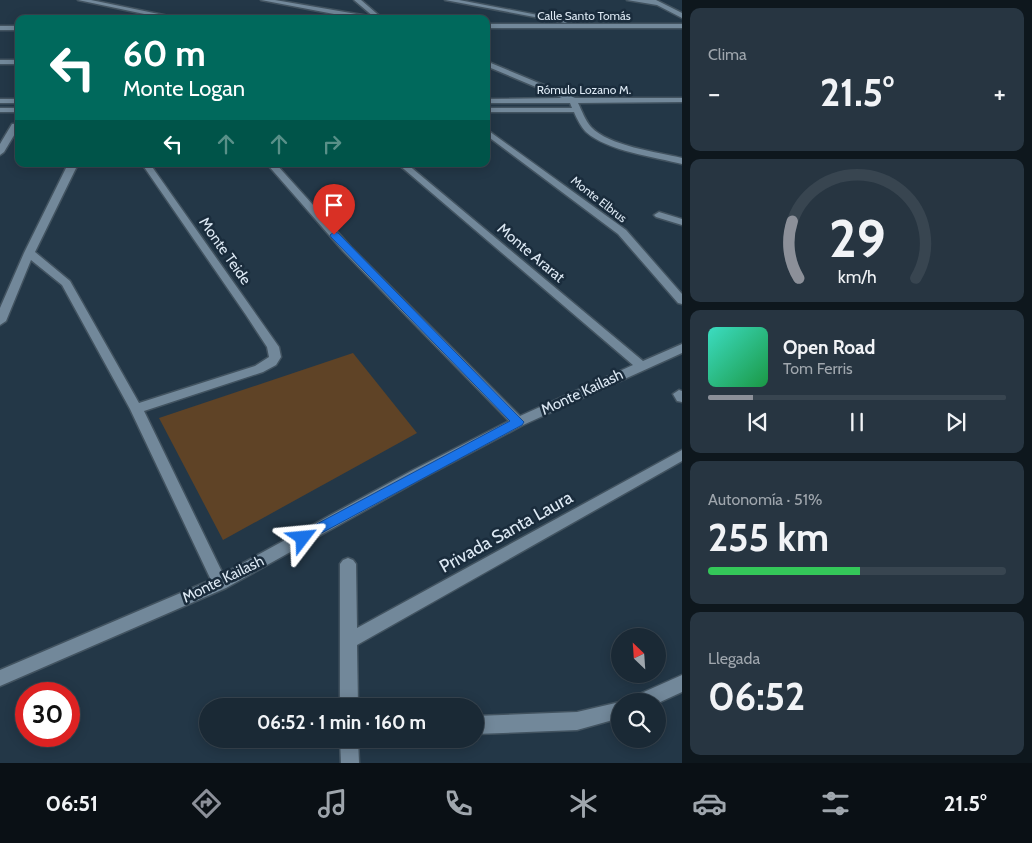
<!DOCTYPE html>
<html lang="es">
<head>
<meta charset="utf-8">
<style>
  :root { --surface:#1a2935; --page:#273541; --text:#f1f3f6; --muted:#9fa6ad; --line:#384550; --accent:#8c9099 }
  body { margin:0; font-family:Cabin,sans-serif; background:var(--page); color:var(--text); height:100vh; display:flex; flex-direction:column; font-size:19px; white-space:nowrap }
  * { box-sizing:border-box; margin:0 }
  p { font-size:16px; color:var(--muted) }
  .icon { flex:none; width:28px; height:28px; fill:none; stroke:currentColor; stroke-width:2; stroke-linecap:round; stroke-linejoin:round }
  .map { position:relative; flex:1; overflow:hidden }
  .drawer { display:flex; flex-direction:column; gap:8px; padding:8px; background:#0e171d; width:350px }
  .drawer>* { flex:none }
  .top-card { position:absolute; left:15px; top:15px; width:475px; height:152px; border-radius:10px; box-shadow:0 2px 12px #0003,0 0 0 1px var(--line); background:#00695c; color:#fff; overflow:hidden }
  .needle { width:32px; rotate:335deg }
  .controls { position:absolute; left:611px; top:628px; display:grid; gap:10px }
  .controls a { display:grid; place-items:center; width:55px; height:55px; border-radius:50%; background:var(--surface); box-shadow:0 2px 12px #0003,0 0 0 1px var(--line); font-size:25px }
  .speed { position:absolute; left:15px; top:682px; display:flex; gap:10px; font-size:25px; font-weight:700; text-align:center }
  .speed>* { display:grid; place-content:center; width:65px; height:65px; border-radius:50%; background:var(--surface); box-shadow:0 2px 12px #0003,0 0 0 1px var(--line); line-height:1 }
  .speed .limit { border:8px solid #d22; background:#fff; color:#111 }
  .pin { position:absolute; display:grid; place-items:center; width:42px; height:42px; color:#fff; margin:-51px -21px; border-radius:50% 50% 50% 0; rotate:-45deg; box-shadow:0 0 5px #0007 }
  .pin .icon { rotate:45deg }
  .me { position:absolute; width:55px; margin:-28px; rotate:61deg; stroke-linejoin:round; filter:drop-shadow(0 0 4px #0008) }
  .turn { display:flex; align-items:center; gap:18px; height:105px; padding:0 25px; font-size:22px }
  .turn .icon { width:65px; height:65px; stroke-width:2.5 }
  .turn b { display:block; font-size:35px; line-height:42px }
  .lanes { display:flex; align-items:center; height:48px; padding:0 25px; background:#0003; justify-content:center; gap:25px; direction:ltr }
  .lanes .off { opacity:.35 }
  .big { font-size:38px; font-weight:800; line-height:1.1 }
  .drawer .tile { flex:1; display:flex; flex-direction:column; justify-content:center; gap:8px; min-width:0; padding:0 18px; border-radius:10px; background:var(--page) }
  .drawer .dial { align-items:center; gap:0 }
  .dial svg { height:130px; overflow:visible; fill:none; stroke:var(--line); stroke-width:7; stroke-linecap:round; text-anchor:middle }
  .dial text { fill:var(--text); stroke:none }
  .song { display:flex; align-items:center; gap:15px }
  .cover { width:60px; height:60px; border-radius:8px; background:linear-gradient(135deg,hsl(170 70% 55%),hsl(140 70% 35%)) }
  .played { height:5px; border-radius:2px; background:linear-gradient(90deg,var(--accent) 15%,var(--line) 15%) }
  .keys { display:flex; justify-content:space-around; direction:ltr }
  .heat { display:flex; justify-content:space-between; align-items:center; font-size:28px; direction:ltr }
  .charge { height:8px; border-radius:4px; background:linear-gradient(90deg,#34c759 51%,var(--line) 0) }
  .trip { position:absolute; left:199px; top:698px; width:285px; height:50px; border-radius:25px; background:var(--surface); box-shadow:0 2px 12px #0003,0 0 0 1px var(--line); font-weight:800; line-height:50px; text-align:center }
  .menu { display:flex; height:80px; justify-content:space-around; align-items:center; background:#0a1015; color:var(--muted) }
  .menu .icon { width:35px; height:35px }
  .menu .on { color:var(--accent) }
  .menu b { font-size:22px; color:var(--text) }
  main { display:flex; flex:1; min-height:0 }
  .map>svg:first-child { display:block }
  .green { fill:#5f4326 }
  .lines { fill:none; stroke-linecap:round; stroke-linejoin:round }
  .minor-casing { stroke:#425360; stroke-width:3 }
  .minor { fill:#72889a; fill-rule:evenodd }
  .route { fill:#1a73e8; stroke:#114b97 }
  .labels { text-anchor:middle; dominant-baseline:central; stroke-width:5; stroke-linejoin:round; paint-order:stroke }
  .far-street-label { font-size:12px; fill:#dde9f4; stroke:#1a2c3c }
  .street-label { font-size:15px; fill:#dde9f4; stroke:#1a2c3c }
  .near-street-label { font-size:18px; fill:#dde9f4; stroke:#1a2c3c }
</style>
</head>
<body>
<main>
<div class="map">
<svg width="682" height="763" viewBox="0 0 682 763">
  <rect width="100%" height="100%" fill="#233747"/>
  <path class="green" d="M353,353L417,433L223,540L159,418Z"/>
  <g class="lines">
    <g class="minor-casing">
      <g id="minor">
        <path d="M78,0H91L183,19H168Z"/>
        <path d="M261,0H275L374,17L354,0H361L383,19H360Z"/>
        <path d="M445,0H459L569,21L566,23Z"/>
        <path d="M627,0H656L682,13V18L657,5Z"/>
        <rect x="486" y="24" width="196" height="4"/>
        <rect x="0" y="26" width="19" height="4"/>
        <rect x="0" y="60" width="19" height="4"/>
        <path d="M486,61L575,98H682V102L578,103C582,111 585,120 591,127C609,146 657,152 682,158V164C655,157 607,151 586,132C581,127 577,119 574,112H486V108H572L570,103H486V99L562,98L486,66Z"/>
        <rect x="0" y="99" width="19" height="4"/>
        <rect x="0" y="108" width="19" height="4"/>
        <path d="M12,124H18L19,127L4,152L0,155V144Z"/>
        <path d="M486,129L626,230L682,294V304L678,303L618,234L486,135Z"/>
        <path d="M68,164H78L35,252L70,281L139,403L255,366L269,357L267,347L246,315L142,164H150L279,347L281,357L276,365L263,372L144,411L223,574L413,470L509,421L343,251L267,164H276L351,247L520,416L633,365L398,164H407L643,361L682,344V353L523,425L423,478L226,588L0,686V670L211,580L130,409L62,285L31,260L6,321L0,325V308L24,253Z"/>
        <path d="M659,212L682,219V225L656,217L654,215Z"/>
        <path d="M679,390L682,391V402L677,401L673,394Z"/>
        <path d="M682,450V461L357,645L358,706H340V564L343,560L348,558L353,560L356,564L357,628Z"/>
        <path d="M682,675V692L658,703V701H634L637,695Z"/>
        <path d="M620,702V718L577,730L475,734V716L577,712Z"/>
        <path d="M340,739H358L359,763H341Z"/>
      </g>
    </g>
    <use href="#minor" class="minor"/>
  </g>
  <path class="route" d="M334,232L338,233L524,422L522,425L303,543L298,541L296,538L298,534L510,421L331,237L330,235Z"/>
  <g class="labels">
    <g class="far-street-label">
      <text x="584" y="15">Calle Santo Tomás</text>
      <text x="584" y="89">Rómulo Lozano M.</text>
      <text transform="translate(599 199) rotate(38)">Monte Elbrus</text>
    </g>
    <g class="street-label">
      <text transform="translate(225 251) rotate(55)">Monte Teide</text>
      <text transform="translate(531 253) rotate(40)">Monte Ararat</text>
      <text transform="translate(582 392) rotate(-25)">Monte Kailash</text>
      <text transform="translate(223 579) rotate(-26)">Monte Kailash</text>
    </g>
    <g class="near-street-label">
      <text transform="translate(506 532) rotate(-29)">Privada Santa Laura</text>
    </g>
  </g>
</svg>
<div class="controls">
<a><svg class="needle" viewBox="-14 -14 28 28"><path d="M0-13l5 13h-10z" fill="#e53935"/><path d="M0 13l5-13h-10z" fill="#9fa6ad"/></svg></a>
<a><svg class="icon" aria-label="search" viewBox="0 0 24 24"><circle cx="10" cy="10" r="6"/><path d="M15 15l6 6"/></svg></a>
</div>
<div class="speed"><div class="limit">30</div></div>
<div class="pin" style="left:334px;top:235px;background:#d93025"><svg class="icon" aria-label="arrive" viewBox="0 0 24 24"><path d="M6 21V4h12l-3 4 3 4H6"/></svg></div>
<svg class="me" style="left:303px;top:538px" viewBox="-20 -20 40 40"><path d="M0-17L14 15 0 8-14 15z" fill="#1a73e8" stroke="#fff" stroke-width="4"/></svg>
<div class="trip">06:52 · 1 min · 160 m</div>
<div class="top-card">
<div class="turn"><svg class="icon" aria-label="left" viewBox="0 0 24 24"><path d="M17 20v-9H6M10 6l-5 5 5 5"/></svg><div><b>60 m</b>Monte Logan</div></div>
<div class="lanes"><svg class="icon" aria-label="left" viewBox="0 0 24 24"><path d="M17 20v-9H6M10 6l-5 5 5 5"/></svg><svg class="icon off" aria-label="ahead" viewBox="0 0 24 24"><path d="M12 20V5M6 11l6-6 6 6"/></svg><svg class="icon off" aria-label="ahead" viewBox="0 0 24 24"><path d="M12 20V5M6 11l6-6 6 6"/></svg><svg class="icon off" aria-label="right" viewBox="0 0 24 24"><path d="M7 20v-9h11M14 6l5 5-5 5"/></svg></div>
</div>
</div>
<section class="drawer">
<div class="tile"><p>Clima</p>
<div class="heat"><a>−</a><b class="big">21.5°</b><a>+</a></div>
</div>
<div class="tile dial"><svg viewBox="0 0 100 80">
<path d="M14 69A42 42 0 1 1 86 69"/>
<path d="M14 69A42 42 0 0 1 10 34" stroke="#8c9099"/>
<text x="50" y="56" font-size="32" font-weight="700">29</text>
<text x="50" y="72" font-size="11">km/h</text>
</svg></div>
<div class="tile">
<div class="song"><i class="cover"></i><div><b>Open Road</b><p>Tom Ferris</p></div></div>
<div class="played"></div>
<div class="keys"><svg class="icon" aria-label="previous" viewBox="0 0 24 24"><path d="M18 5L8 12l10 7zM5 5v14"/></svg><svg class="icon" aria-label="pause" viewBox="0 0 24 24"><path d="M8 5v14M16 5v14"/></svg><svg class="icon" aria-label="next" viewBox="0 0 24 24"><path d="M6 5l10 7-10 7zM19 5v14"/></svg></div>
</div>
<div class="tile"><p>Autonomía · 51%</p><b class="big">255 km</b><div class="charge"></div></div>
<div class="tile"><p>Llegada</p><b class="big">06:52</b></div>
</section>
</main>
<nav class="menu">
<b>06:51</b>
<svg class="icon on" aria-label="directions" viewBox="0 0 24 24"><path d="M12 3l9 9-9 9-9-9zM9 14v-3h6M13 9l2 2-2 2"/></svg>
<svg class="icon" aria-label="music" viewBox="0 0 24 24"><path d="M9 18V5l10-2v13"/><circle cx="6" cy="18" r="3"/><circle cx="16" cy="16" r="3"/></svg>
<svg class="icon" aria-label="phone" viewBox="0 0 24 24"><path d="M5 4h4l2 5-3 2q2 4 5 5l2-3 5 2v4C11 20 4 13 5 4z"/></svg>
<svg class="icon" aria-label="climate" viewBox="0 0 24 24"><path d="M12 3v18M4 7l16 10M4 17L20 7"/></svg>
<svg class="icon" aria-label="car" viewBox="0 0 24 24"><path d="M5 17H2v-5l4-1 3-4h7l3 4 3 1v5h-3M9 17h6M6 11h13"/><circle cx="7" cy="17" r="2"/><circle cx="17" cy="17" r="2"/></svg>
<svg class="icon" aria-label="filters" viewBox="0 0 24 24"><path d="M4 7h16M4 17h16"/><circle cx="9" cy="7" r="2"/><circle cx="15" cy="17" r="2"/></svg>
<b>21.5°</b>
</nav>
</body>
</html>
